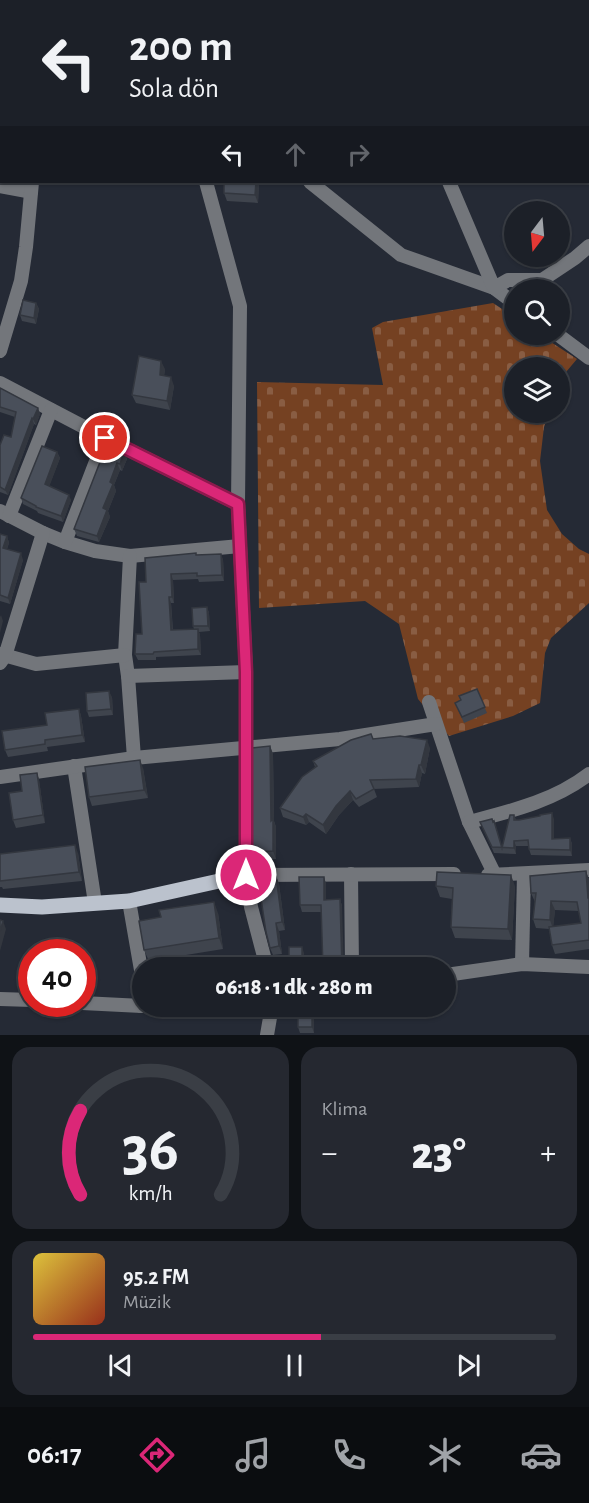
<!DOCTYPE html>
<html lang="tr">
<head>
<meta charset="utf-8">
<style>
  :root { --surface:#1c2028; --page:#252830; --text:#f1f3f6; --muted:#a0a3a8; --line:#3a3e45; --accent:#db2777 }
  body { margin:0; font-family:"Alegreya Sans",sans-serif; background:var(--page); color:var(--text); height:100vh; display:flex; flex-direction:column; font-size:22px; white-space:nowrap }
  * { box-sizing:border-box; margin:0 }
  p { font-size:20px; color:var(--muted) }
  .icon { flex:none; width:33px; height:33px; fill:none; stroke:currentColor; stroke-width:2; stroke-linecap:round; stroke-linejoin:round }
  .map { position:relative; height:1035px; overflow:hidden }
  .panel { display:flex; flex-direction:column; gap:12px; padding:12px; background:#0f1216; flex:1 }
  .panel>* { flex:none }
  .top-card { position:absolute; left:0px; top:0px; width:590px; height:183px; box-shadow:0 2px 4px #0004,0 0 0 2px var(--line); background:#1c2028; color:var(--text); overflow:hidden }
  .needle { width:39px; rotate:196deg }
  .fabs { position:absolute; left:504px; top:201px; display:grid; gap:12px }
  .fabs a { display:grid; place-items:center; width:66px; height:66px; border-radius:50%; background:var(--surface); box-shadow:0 2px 4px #0004,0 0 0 2px var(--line); font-size:30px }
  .speed { position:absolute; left:18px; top:939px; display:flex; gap:12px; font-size:30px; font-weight:700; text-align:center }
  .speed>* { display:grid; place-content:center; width:78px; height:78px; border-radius:50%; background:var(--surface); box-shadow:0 2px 4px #0004,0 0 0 2px var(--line); line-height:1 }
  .speed .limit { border:9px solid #d22; background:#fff; color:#111 }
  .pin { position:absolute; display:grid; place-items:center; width:51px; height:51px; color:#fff; margin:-26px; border:3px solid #fff; border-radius:50%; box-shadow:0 2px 6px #0007 }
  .me { position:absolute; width:66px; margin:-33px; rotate:0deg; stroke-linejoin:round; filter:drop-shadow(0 0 4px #0008) }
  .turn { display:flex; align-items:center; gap:21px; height:126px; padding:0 30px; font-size:27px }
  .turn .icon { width:78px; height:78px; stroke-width:2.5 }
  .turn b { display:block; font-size:42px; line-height:51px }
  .lanes { display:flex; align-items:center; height:57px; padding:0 30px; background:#0003; justify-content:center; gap:30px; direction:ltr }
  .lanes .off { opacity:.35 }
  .big { font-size:45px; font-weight:800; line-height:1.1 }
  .panel .widget { flex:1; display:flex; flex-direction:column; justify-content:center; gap:9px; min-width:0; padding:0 21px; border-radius:18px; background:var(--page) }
  .panel .dial { align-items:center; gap:0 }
  .dial svg { height:156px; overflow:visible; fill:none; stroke:var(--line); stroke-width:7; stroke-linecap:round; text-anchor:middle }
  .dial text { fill:var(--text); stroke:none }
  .song { display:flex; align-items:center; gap:18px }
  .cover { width:72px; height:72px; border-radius:9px; background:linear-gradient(135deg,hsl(50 70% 55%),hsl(10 70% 35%)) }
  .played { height:6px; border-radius:3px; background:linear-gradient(90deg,var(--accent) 55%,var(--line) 55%) }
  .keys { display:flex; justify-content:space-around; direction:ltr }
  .heat { display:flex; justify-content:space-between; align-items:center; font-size:33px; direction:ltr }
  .panel .tiles { flex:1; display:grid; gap:12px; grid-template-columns:1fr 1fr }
  .widget:last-child { grid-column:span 2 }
  .trip { position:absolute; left:132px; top:957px; width:324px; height:60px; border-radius:30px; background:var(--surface); box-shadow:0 2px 4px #0004,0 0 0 2px var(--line); font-weight:800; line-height:60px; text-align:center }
  .tabs { display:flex; height:96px; justify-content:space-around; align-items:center; background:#0b0d10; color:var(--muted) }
  .tabs .icon { width:42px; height:42px }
  .tabs .active { color:var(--accent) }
  .tabs b { font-size:27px; color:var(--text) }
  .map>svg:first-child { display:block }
  .cemetery { fill:url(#cemetery-stones) }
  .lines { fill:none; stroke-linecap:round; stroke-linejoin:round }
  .minor { stroke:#73767b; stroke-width:14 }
  .major { stroke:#bbc2cd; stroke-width:15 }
  .wall { fill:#3f444d; fill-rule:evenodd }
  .shaded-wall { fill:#33373f }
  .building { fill:#494f5a; stroke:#33373f; stroke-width:1.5 }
  .route-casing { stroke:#8e194d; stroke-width:15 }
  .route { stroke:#db2777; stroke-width:10 }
</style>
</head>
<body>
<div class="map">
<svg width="589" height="1035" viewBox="0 0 589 1035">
  <defs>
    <pattern id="cemetery-stones" width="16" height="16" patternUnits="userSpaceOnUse" patternTransform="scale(1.5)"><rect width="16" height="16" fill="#754122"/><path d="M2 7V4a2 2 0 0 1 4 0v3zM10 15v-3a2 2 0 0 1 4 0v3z" fill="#895d43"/></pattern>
  </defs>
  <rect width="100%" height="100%" fill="#252a35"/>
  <path class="cemetery" d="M493,303L514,317V334L540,335L577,359L561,378L560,383V368H514V412L549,413L544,427L540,461L547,510L562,534L579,549L589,554V603L551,638L545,653L540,703L513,716L449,736L418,699L399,624L365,601L259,608L257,382L383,385L372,328L383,322Z"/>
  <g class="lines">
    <g class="minor">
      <path d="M138,0V2"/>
      <path d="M344,0L345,2"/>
      <path d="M206,182L240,306L238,504L246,672V875L251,907L267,968"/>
      <path d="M310,182L401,255L494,288L514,303"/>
      <path d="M449,182L494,288L508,280H542L575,258L589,246"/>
      <path d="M0,186L31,192"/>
      <path d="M557,334L589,358"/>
      <path d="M0,351L21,281L26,247L32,182"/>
      <path d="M0,383L105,438L238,504"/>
      <path d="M0,511L43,533L65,542L95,551L130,556L240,546"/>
      <path d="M9,516L51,410"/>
      <path d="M65,542L105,438"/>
      <path d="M130,556L125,655L128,676L134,758"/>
      <path d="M0,654L36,664L125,655"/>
      <path d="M0,663L5,656L43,533"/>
      <path d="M128,676L246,672"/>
      <path d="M429,702L469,822L495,875"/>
      <path d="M74,766L95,903"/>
      <path d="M0,777L134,758L340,739L436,724"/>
      <path d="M469,822C511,811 554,801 589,774"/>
      <path d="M351,874L352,968"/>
      <path d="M246,875L454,874"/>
      <path d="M488,875L589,870"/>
      <path d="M129,901L141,970V1006"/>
      <path d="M522,964L524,874"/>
      <path d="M446,975L522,964L589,967"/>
      <path d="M0,999L32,1000"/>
      <path d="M82,1003L142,1006"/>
      <path d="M267,1035L272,1006"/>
    </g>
    <path class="major" d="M0,905L42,907L129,901L246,875"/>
  </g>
  <g class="wall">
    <path d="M259,182L258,203L227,201L224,193Z"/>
    <path d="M36,303L39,309L36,324L22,321L20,315Z"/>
    <path d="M165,369L164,376L174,386L170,410L136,403L132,395Z"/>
    <path d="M0,388L38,408L40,414L36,425L34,424L8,495L0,492V445L11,437L15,417L0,412Z"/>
    <path d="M57,452L60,458L49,486L71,500L63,522L38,513L37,511L23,504L21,498Z"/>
    <path d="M124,452L127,459L122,471L120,470L114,485L116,491L108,511L110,517L99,542L77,536L74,529Z"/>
    <path d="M0,534L7,536L9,543L7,549L23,560L10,604L0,601Z"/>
    <path d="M196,555L223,559L224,581L199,582L198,579L173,580L174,603H171L173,630L194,629L193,626L207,607L209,613L210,631L199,632L200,635L201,655L156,657V660H138L135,654L142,634L146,582Z"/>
    <path d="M477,689L487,713L464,723L455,703L461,700Z"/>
    <path d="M112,697L113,715L89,717L87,711Z"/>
    <path d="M79,709L81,716L85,742L47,747L48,751L8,757L5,750L47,725Z"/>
    <path d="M373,739L430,748L425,774L422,773L419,787L374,789L377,797L359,807L353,800L339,815L326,834L309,822L306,825L283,817L280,808L315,767L313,761Z"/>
    <path d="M270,746L273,754L274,821L276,827V859L255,860L252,852Z"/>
    <path d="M143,768L148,798L92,806L89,797Z"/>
    <path d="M37,773L39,780L45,823L16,828L13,820L22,791Z"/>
    <path d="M514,815L516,820L554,819V839L570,838L572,844V856L531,855L528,846H516V854L494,853L480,822L502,847Z"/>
    <path d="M78,853L82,881L3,889L2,887H0V854Z"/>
    <path d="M586,871L589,880V949L555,954L552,945L549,929L536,928L533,919L535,902L531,893ZM555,910L579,911L581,923L553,927Z"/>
    <path d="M276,876L279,884L285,930L279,931L282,954L273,955L270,948Z"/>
    <path d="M324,877L326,884V900L340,899L342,906L322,912H302L300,905Z"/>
    <path d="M436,886H515L512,940L455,938L451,927L452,899L440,897Z"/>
    <path d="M218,913L223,949L149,961L144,950Z"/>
    <path d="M314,1006V1033H300L298,1027Z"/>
  </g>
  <g class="shaded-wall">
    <path d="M256,182H259L258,203L255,195Z"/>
    <path d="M36,303L39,309L36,324L34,318Z"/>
    <path d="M161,361L165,369L163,384L160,375Z"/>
    <path d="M171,377L174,386L170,410L167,401Z"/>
    <path d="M38,408L40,414L36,425L33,419Z"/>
    <path d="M32,418L34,424L8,495L5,490Z"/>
    <path d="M57,452L60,458L48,490L45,484Z"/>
    <path d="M124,452L127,459L122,471L120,464Z"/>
    <path d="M117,463L120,470L114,485L116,491L108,511L110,517L99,542L97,536L110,482Z"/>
    <path d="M69,495L71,500L63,522L61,516Z"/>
    <path d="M7,536L9,543L5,555L3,548Z"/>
    <path d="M21,553L23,560L10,604L8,598Z"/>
    <path d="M221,554L223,559L224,581L222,575Z"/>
    <path d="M171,574L173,580L174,603L172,597Z"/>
    <path d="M169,597L171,603L173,636L171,630Z"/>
    <path d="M207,607L209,613L210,631L208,626Z"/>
    <path d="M1,615L3,621L0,633V617Z"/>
    <path d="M198,629L200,635L201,655L198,649Z"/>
    <path d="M109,691L112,697L113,715L111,709Z"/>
    <path d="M79,709L81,716L85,742L82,735Z"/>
    <path d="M427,740L430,748L425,774L421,765Z"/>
    <path d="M270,746L273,754L274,821L276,827V859L273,851L271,821Z"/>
    <path d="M140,760L143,768L148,798L144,790Z"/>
    <path d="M419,765L422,773L419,787L416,779Z"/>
    <path d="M37,773L39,780L45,823L43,815Z"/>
    <path d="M350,791L353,800L339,815L326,834L323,825L336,806Z"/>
    <path d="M552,813L554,819V845L552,839Z"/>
    <path d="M306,814L309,822L306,825L303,817Z"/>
    <path d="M570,838L572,844V856L570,850Z"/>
    <path d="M514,841L516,846V854L514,848Z"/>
    <path d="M75,845L78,853L82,881L79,872Z"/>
    <path d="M586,871L589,880V902L588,898Z"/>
    <path d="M511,875L515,886L512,940L508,929Z"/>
    <path d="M276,876L279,884L285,930L282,922Z"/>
    <path d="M324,877L326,884V907L324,900Z"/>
    <path d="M340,899L342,906L344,968H342Z"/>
    <path d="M551,901L555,910L553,929L550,920Z"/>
    <path d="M214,902L218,913L223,949L219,938Z"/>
    <path d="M3,921L6,929L0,951V931Z"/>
    <path d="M276,923L279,931L282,954L279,946Z"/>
    <path d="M302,947L304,953V968H302Z"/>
    <path d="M312,1006H314V1033L312,1027Z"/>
  </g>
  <g class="building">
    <path d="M224,182H256L255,195L224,193Z"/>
    <path d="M23,300L36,303L34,318L20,315Z"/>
    <path d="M139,356L161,361L160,375L171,377L167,401L132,395Z"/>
    <path d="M0,388L38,408L33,419L32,418L5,490L0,487V445L4,435L11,437L16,412L0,407Z"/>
    <path d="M107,444L124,452L120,464L117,463L110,482L113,484L103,508L107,510L97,536L74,529Z"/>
    <path d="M42,446L57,452L45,484L69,495L61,516L36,507V506L21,498Z"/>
    <path d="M0,534L7,536L3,548L21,553L8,598L0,595Z"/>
    <path d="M196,553V555L221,554L222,575L197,576V573L171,574L172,597H169L171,630L198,629V649L154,652L153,654H135L136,634H142L139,582H146L145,558Z"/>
    <path d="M207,607L208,626H193L192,608Z"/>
    <path d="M477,689L485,707L462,717L455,703L461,700L459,696Z"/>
    <path d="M109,691L111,709L87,711L86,693Z"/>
    <path d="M79,709L82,735L45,740V744L5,750L2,731L47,725L45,713Z"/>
    <path d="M371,734L373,739L400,736L427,740L421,765H419L416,779L370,780L374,789L356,799L350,791L336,806L323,825L306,814L303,817L280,808L302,777L317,766L313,761L351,740Z"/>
    <path d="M270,746L271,821L273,819V851L252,852V748Z"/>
    <path d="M140,760L144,790L89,797L85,767Z"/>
    <path d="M37,773L43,815L13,820L9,793L22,791L20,775Z"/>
    <path d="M552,813V839L570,838V850L529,849L528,840L514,841V848L492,847L480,822L492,819L493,822L494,821L502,848L510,815H514V820H519L540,816V815Z"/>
    <path d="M75,845L79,872L0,881V854Z"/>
    <path d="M586,871L588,898H589V940L552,945L549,927L581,923L577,902L551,901L550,920L533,919L536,893H531L530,876Z"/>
    <path d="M437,872L511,875L508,929L451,927L453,888L436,886Z"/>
    <path d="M276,876L282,922L276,923L279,946L270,948L266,932L258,878Z"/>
    <path d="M299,877H324V900L340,899L342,968H323L321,905H300Z"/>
    <path d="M214,902L219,938L144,950L139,921L161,917L159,910Z"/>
    <path d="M0,920L3,921L0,931Z"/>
    <rect x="289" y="947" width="13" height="21"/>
    <rect x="298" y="1006" width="14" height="21"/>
  </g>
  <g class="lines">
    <g class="route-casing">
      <path id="route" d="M105,438L238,504L246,672V875"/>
    </g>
    <use href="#route" class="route"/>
  </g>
</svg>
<div class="fabs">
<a><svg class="needle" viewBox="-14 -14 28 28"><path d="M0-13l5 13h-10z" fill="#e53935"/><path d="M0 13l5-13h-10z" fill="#a0a3a8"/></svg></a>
<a><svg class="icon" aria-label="search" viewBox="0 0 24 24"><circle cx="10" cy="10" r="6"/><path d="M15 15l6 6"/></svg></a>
<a><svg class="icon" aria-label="layers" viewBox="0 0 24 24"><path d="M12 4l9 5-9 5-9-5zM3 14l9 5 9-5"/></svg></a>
</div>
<div class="speed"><div class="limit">40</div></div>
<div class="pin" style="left:105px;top:438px;background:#d93025"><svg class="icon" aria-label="arrive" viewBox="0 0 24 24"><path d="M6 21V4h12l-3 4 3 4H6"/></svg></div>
<svg class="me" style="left:246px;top:875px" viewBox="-20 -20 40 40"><circle r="17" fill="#db2777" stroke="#fff" stroke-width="3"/><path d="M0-11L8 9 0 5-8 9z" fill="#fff"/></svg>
<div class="trip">06:18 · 1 dk · 280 m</div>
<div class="top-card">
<div class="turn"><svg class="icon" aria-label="left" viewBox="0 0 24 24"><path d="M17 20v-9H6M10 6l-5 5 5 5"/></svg><div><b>200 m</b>Sola dön</div></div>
<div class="lanes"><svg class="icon" aria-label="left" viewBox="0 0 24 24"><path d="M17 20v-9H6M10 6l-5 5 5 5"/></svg><svg class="icon off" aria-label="ahead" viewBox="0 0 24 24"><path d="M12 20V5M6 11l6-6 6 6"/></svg><svg class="icon off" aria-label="right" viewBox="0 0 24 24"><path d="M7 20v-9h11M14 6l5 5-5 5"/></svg></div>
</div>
</div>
<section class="panel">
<div class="tiles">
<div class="widget dial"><svg viewBox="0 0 100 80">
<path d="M14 69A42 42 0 1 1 86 69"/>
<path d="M14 69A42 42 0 0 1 14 26" stroke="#db2777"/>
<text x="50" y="56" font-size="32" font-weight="700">36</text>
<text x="50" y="72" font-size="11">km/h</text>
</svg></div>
<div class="widget"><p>Klima</p>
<div class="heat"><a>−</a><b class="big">23°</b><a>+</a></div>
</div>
<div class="widget">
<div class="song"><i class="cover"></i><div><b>95.2 FM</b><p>Müzik</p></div></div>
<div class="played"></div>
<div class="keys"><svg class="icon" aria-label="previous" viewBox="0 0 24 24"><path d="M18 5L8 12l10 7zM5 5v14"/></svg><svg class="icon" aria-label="pause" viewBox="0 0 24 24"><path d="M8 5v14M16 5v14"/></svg><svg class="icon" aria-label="next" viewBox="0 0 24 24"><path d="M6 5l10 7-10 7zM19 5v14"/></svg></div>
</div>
</div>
</section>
<nav class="tabs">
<b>06:17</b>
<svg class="icon active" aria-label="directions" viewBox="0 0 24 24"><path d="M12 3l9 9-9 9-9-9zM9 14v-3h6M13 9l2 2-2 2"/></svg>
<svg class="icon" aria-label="music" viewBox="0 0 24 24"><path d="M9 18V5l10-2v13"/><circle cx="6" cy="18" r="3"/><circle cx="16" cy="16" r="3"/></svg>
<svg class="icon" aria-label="phone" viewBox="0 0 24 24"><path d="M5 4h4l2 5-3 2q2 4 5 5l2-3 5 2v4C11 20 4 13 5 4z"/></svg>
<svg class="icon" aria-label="climate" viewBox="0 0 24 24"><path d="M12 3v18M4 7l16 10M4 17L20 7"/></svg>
<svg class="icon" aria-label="car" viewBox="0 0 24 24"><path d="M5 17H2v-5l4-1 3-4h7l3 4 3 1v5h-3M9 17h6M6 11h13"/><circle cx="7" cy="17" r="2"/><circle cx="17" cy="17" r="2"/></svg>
</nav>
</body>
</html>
